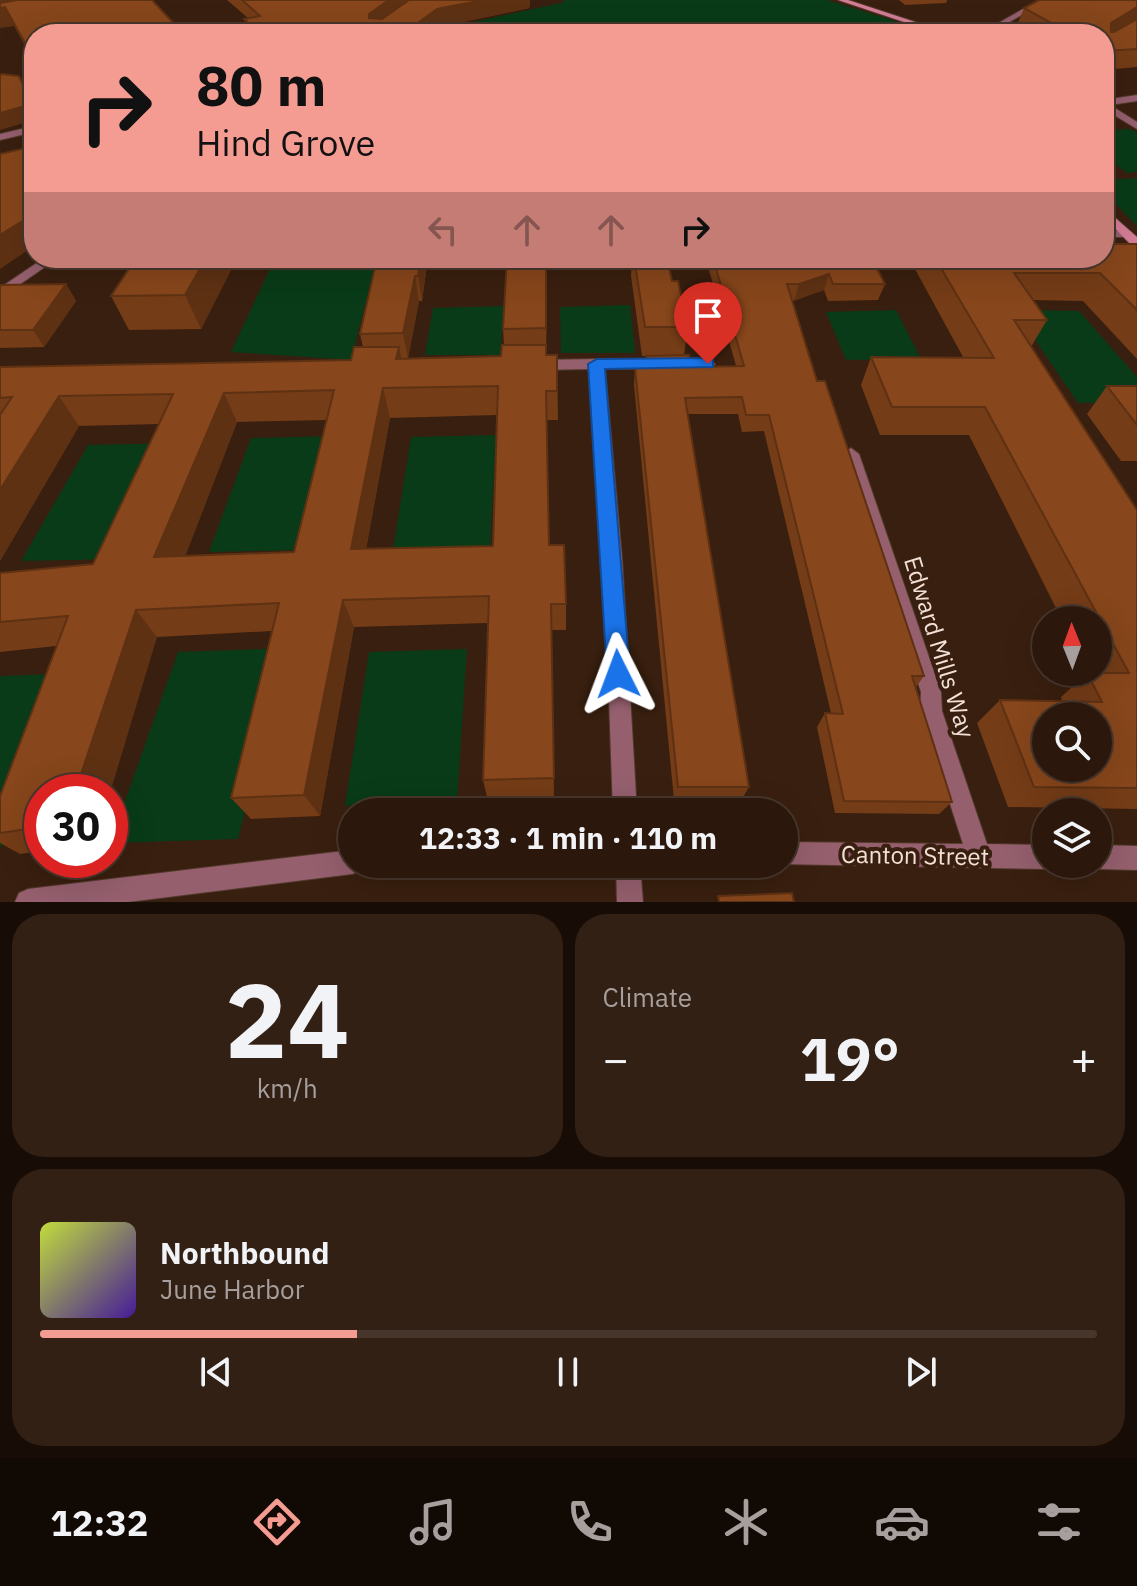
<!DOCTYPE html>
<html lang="en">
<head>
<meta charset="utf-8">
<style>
  :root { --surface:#2b170b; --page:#332014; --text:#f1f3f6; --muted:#a69f9d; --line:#47362c; --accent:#f59c92 }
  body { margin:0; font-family:"IBM Plex Sans",sans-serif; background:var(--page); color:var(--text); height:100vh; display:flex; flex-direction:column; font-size:30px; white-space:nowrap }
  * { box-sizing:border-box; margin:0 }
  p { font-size:26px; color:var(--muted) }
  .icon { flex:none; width:44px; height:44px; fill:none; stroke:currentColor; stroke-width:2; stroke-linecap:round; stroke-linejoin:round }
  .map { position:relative; height:902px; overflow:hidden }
  .panel { display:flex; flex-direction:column; gap:12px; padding:12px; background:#180d06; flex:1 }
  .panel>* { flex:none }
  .guide { position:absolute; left:24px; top:24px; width:1090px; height:244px; border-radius:32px; box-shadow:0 8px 32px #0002,0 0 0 2px var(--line); background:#f59c92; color:#111; overflow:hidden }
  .needle { width:52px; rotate:359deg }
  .buttons { position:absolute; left:1032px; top:606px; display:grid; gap:16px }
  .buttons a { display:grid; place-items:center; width:80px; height:80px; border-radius:50%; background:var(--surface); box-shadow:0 8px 32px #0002,0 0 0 2px var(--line); font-size:40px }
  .speed { position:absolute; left:24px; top:774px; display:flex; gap:16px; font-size:40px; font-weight:700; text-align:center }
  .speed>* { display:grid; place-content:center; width:104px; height:104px; border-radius:50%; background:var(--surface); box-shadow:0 8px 32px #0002,0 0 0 2px var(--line); line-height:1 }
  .speed .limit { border:12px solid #d22; background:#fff; color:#111 }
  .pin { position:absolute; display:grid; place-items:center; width:68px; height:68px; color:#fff; margin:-82px -34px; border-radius:50% 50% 50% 0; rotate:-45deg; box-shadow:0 0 8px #0007 }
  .pin .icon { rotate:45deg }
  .me { position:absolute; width:88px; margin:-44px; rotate:357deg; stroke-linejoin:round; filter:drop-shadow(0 0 6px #0008) }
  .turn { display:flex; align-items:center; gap:28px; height:168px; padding:0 40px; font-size:36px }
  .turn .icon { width:104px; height:104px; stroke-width:2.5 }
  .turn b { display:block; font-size:56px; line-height:68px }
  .lanes { display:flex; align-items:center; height:76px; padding:0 40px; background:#0003; justify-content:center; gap:40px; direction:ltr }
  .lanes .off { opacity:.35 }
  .big { font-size:60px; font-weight:700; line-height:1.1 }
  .panel .card { flex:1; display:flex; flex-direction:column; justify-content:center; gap:12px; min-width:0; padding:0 28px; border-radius:32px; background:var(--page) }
  .panel .dial { align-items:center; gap:0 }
  .dial b { font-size:104px; line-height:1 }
  .song { display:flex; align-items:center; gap:24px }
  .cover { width:96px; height:96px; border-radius:12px; background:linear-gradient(135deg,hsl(70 70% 55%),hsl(260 70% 35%)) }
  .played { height:8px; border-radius:4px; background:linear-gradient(90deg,var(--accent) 30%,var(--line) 30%) }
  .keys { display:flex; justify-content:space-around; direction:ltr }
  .heat { display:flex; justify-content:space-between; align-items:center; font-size:44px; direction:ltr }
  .panel .tiles { flex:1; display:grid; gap:12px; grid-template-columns:1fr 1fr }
  .card:last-child { grid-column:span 2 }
  .trip { position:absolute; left:338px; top:798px; width:460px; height:80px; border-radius:40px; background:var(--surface); box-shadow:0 8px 32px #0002,0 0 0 2px var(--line); font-weight:700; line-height:80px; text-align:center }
  .menu { display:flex; height:128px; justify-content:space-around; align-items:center; background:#110904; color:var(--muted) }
  .menu .icon { width:56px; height:56px }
  .menu .on { color:var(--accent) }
  .menu b { font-size:36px; color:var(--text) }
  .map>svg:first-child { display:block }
  .green { fill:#093b18 }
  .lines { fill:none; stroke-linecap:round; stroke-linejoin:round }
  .street-casing { stroke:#533a2b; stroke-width:2 }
  .secondary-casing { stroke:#533a2b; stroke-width:2 }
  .street { fill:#955f6e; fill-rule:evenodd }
  .secondary { fill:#d47d97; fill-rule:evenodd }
  .wall { fill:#743c17; fill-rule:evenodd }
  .shaded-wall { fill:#5e3113 }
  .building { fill:#87461b; stroke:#5e3113; stroke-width:2; fill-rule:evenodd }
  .route { fill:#1a73e8; stroke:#114b97; stroke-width:2 }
  .labels { text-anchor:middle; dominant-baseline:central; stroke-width:8; stroke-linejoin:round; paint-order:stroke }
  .near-street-label { font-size:24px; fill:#f3e0d6; stroke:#391f0f }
</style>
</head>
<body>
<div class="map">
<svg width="1137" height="902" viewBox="0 0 1137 902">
  <rect width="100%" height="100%" fill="#391f0f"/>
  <g class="green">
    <path d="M562,0H827L937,34H439L450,27L565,2Z"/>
    <path d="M1131,129L1137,133V172L1127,173L1104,156V130Z"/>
    <path d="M1137,178V226L1104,192V180Z"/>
    <path d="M275,258H377L351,360L231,352Z"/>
    <path d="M630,305L635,353H561L560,307Z"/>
    <path d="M504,306L500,355H425L433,308Z"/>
    <path d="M896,310L921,359L846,360L826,312Z"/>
    <path d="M1025,310L1079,311L1137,377V402L1078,403L1027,328Z"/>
    <path d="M496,435L490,548L393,550L411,437Z"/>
    <path d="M336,436L306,550L209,552L251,438Z"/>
    <path d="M175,443L120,559L21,561L88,445Z"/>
    <path d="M287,648L238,839L110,843L178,652Z"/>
    <path d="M467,649L457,802L345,806L369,652Z"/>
    <path d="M80,673L0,849V676Z"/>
  </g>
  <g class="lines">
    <g class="street-casing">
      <g id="street">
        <path d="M1039,0H1047L989,34H979Z"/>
        <path d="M1137,95V101L1110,105L1137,122V129L1104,109V100Z"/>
        <path d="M34,126V132L0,140V134Z"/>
        <path d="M1104,231H1127L1133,234L1127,237H1104Z"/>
        <path d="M44,258H58L0,298V288Z"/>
        <path d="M597,359H708L715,364L708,369H605L622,558L637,812H613L604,558L590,369L537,370L530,365L537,360Z"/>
        <path d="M851,448L859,454L941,692L942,711L987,844L1046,845V864L1055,866L1046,869L779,864H784V842L963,844L920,711L921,692L843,454Z"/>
        <path d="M1098,845L1137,846V870L1098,869L1089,866L1098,864Z"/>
        <path d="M352,850V864H363L361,871L352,874L128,902H15L19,893L28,889Z"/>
        <path d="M616,864H640L643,902H617Z"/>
      </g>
    </g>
    <g class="secondary-casing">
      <g id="secondary">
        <path d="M838,0H848L952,34H940Z"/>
        <path d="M1104,208L1137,237V248L1133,247L1104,217Z"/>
      </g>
    </g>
    <use href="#street" class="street"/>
    <use href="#secondary" class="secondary"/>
  </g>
  <g class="wall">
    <path d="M0,0L180,30L34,34V62Z"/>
    <path d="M227,0H530V4L529,8L439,27L430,34H248L244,19L248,18Z"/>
    <path d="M899,0H947L946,3L905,5Z"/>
    <path d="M1137,0V67L1104,70V34H1032L1017,25L1024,8Z"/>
    <path d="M1137,244V359L1083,301L1033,300L1047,320L1031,347L1137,510V809L1008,807L977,723L1000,700L1062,701L1061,697L1088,673V672H1098V620H1062L969,435H880L861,385L871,357H963L915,269L919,258H1104Z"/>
    <path d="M237,258L201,329L129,330L111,296Z"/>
    <path d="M377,258H428L422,301H419L408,358L501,356L504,345L503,329L547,277L546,355H557L558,420H547L549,545L566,604V630H552L554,799L488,801L483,780L488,623L354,627L320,816L251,819L231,798L272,631L157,637L42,792V851L20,854L0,843V833L56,646L0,652V573L93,564L159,424L79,426L0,561V367L351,360L363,347L360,334ZM497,415L493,546L366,549L390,418ZM327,420L294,552L185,556L237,422Z"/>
    <path d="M632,258H667L672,281L688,327L684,355L692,367L736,366L709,270L711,258H879L876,266L885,284L878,300L828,301L824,290L792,301L817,381L924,676L916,687L952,802L939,814L835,813L817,727L825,713H831L764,431L742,432L738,414H688L749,787L742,799L674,800L634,385L635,368H645L646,356H642L631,276Z"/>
    <path d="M66,284L76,301L44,347L0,348V285Z"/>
    <path d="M1107,386H1137V461H1121L1087,414Z"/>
  </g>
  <g class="shaded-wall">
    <path d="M0,0H29L7,11L14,26L0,28Z"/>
    <path d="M389,0H434L372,32L369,18V14Z"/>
    <path d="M483,0H530V4L529,8L439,27L430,34H403L437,9Z"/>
    <path d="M1137,7V17L1135,20L1104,40L1111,23Z"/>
    <path d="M19,76L34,107V120L0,130V113Z"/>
    <path d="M34,214V246L0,269V235Z"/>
    <path d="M206,258H237L201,329L185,295Z"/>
    <path d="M420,258H428L422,301L418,276Z"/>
    <path d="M546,258L547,277L546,357Z"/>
    <path d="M879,258L874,273L872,259Z"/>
    <path d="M829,274L824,290L794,301L799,284Z"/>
    <path d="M415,276L419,301L408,359L403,333Z"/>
    <path d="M66,284L76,301L44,347L33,330Z"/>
    <path d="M399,347L405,376L396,359Z"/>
    <path d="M383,388L390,418L361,577L351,549Z"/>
    <path d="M224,393L237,422L174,585L154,557Z"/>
    <path d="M59,396L79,426L0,561V490Z"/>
    <path d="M343,600L354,627L320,816L304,795Z"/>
    <path d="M136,610L157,637L110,793L75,792Z"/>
  </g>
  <g class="building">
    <path d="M17,0H152L180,30L189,29L195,34H34V59L5,7L0,8V3Z"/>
    <path d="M242,0H389L369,14V18L382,19L409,0H483L437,9L403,34H261L244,19L260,16Z"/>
    <path d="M1039,0H1137V7L1111,23V32H1114L1137,19V49L1104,51V34H1071L1024,8Z"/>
    <path d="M2,74L19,76L32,104L0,113V75Z"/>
    <path d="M34,146V214L0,235V154Z"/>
    <path d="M1104,244H1137V310L1100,273H1014L1047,320H1014L1137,510V788L1034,787L1000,700L1102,702L1087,673H1129L985,407H892L871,357L994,358L935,258H1104ZM1046,716H1098V768H1046Z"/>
    <path d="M136,258H206L185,295L111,296Z"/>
    <path d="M377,258H420L418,276H415L403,333L360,334Z"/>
    <path d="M507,258H546V328L503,329Z"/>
    <path d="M634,258H667L672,281H678L688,327H645Z"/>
    <path d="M713,258H874L872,259L885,284H833L829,274L799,284H787L817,381H825L924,676H912L952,802L844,801L825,713L843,714L769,415H746L742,397L685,398L749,787H678L635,368H648L646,356L689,355L692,367L744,366Z"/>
    <path d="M66,284L33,330H0V285Z"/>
    <path d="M502,345H546V355H557V391H546L549,545H564L566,604H551L554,778L483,780L489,596L343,600L304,795L231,798L279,603L136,610L75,792H42V827L0,833V796L68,616L0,622V573L93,564L173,394L59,396L0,490V415L12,397L0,398V367L351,360L354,347H399L396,359L501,356ZM498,386L493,546L351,549L383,388ZM334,390L294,552L154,557L224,393Z"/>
    <path d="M1107,386H1137V425Z"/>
    <path d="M792,893L794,902H719L718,896Z"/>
  </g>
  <path class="route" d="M708,358L713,360V367L605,369L630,674L627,682L618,685L610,682L607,674L588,364L597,359Z"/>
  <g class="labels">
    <g class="near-street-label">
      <text transform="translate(940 647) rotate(73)">Edward Mills Way</text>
      <text transform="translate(915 855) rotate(1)">Canton Street</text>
    </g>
  </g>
</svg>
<div class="buttons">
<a><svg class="needle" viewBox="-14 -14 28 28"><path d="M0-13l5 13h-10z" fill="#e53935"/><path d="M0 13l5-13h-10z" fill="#a69f9d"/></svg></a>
<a><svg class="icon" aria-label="search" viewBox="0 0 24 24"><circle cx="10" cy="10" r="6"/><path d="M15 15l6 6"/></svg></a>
<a><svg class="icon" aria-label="layers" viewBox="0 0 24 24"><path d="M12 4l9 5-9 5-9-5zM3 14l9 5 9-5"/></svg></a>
</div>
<div class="speed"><div class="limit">30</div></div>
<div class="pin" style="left:708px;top:364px;background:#d93025"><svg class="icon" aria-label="arrive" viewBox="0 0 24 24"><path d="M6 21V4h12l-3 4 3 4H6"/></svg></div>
<svg class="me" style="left:618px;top:674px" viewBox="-20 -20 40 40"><path d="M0-17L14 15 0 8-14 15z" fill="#1a73e8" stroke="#fff" stroke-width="4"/></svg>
<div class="trip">12:33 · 1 min · 110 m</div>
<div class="guide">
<div class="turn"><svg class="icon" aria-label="right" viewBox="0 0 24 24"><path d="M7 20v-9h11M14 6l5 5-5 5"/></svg><div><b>80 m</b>Hind Grove</div></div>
<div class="lanes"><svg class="icon off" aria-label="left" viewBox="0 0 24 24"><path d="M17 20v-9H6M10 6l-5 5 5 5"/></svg><svg class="icon off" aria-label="ahead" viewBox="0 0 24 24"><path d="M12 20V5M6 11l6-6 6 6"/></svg><svg class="icon off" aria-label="ahead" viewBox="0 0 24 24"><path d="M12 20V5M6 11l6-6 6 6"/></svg><svg class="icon" aria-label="right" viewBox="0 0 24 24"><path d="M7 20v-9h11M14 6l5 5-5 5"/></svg></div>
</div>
</div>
<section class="panel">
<div class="tiles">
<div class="card dial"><b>24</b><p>km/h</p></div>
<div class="card"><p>Climate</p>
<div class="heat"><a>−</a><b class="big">19°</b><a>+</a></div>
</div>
<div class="card">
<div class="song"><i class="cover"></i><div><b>Northbound</b><p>June Harbor</p></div></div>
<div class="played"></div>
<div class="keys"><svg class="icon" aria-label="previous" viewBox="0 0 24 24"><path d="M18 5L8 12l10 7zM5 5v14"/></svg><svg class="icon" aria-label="pause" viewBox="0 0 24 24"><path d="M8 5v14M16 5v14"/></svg><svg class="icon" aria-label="next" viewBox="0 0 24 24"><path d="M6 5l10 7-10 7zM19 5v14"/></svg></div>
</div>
</div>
</section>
<nav class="menu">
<b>12:32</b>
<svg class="icon on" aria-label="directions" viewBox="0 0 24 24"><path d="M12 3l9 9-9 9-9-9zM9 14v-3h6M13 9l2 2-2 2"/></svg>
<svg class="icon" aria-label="music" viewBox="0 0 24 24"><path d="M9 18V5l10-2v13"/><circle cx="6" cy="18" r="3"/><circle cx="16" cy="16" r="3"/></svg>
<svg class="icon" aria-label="phone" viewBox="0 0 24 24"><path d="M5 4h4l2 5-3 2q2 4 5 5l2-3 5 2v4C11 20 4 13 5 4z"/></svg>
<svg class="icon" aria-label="climate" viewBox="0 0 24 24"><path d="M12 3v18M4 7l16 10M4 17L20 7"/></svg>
<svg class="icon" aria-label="car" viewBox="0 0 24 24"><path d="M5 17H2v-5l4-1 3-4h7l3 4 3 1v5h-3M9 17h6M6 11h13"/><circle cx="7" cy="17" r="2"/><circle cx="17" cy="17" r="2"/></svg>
<svg class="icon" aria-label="filters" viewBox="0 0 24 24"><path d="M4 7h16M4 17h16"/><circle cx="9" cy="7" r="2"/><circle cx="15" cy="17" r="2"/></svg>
</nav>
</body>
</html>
